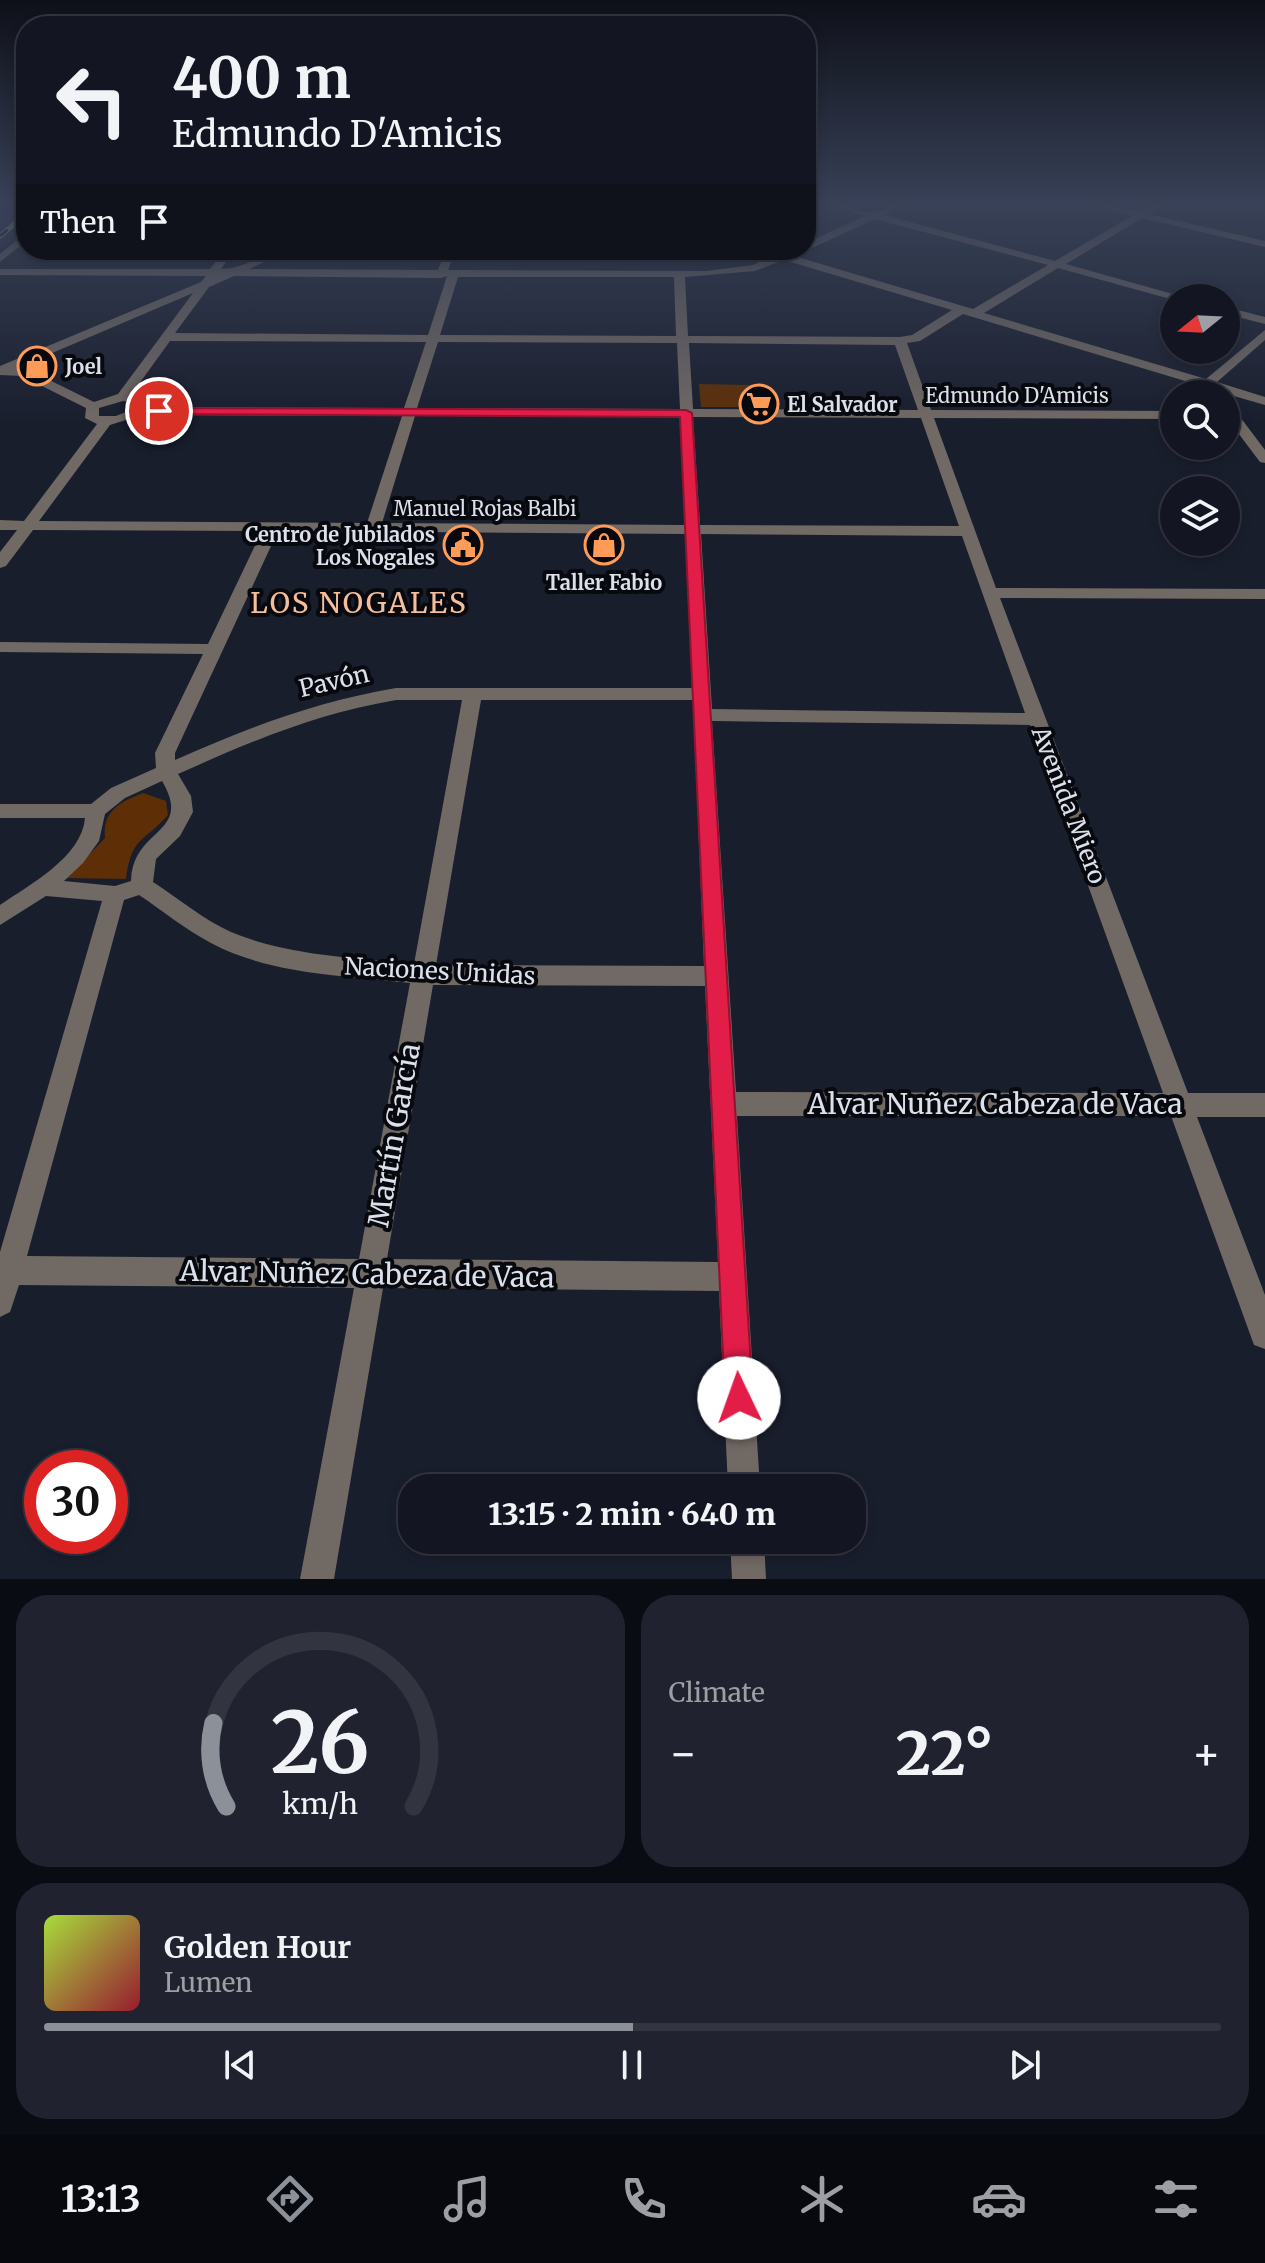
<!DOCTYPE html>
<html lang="en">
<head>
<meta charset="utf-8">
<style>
  :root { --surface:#131622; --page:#20232f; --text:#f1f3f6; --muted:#9d9fa5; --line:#323540; --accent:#8c9099 }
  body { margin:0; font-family:Merriweather,serif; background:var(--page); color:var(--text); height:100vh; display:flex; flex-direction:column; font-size:30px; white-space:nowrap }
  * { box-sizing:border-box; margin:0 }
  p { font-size:26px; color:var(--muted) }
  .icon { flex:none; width:44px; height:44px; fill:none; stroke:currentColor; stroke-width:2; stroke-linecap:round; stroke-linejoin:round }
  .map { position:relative; height:1579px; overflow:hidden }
  .details { display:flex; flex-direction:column; gap:16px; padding:16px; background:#0a0c13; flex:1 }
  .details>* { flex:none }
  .banner { position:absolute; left:16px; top:16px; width:800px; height:244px; border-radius:32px; box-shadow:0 4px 12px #0003,0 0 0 2px var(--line); background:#131622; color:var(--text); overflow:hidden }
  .needle { width:52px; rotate:252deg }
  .fabs { position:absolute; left:1160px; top:284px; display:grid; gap:16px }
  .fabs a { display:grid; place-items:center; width:80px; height:80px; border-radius:50%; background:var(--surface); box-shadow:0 4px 12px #0003,0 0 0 2px var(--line); font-size:40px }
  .speed { position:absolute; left:24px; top:1450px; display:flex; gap:16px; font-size:40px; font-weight:700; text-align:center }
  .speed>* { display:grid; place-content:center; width:104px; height:104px; border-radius:50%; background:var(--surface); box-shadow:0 4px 12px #0003,0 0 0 2px var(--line); line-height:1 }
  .speed .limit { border:12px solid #d22; background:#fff; color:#111 }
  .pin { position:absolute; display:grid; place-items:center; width:68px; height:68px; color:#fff; margin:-34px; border:4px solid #fff; border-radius:50%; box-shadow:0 2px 8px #0007 }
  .me { position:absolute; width:88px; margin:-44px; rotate:357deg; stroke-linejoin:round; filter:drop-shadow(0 0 6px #0008) }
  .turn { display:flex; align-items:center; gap:28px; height:168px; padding:0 24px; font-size:36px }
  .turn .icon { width:104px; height:104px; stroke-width:2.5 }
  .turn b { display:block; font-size:56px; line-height:68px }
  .then { display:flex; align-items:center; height:76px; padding:0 24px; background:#0003; gap:16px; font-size:30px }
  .big { font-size:60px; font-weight:800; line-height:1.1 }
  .details .tile { flex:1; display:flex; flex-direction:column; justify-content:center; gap:12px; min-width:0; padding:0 28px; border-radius:32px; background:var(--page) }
  .details .dial { align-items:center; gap:0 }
  .dial svg { height:208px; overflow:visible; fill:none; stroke:var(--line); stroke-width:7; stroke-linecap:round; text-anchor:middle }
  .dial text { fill:var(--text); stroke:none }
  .song { display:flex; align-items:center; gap:24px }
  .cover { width:96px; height:96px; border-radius:12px; background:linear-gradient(135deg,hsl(80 70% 55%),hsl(350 70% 35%)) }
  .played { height:8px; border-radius:4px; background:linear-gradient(90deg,var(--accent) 50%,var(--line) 50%) }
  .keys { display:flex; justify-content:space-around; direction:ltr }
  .heat { display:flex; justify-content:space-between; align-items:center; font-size:44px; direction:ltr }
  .details .tiles { flex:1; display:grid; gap:16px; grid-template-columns:1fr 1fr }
  .tile:last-child { grid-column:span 2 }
  .trip { position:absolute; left:398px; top:1474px; width:468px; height:80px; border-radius:32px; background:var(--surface); box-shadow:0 4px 12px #0003,0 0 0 2px var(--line); font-weight:800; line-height:80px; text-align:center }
  .menu { display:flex; height:128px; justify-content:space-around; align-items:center; background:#08090e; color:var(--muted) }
  .menu .icon { width:56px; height:56px }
  .menu .selected { color:var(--accent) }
  .menu b { font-size:36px; color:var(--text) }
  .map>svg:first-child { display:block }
  .built { fill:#1f263a }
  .green { fill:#5e2e06 }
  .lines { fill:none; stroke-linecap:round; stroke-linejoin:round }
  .minor { fill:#716964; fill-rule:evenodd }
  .rail-casing { stroke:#c5cad5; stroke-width:5 }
  .rail { stroke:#07090f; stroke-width:3; stroke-dasharray:10; stroke-linecap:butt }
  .route { fill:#e11d48; stroke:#92132f; stroke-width:2 }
  .labels { text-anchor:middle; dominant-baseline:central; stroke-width:8; stroke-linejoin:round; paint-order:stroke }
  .far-poi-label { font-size:20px; font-weight:bold; fill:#dce0eb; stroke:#07090f; text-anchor:start }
  .far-street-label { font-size:20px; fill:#dce0eb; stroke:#07090f }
  .street-label { font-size:24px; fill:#dce0eb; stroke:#07090f }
  .quarter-label { font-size:28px; letter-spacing:2px; fill:#f5be9a; stroke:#07090f }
  .near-street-label { font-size:28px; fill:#dce0eb; stroke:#07090f }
</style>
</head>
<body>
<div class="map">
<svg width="1265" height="1579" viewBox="0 0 1265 1579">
  <rect width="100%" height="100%" fill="#191e2d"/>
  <path class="built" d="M16,204H26V226L0,249V217Z"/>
  <g class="green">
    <path d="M699,384L750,385L754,407H701Z"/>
    <path d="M143,793L166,801L168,815C142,844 132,836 126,879L67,878L105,838C102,811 120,802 143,793Z"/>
  </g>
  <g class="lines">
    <g class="minor">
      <path d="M826,204C842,203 857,213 873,212C883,212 893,204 905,204L884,215L1055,261L1132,216L1088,204H1104L1139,212L1153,204H1164L1149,214L1265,241V247L1142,218L1066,264L1187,298L1174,300L1058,268L984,313L1206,379L1265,330V340L1217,382L1265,397V405L1220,392L1209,394L1205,387L963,314L920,341L907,343L931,410L1174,411V419L934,418L996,588L1265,589V599L1000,598L1188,1093H1265V1117H1197L1265,1295V1349L1254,1345L1250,1334L1171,1116H737L760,1488H728L719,1291L383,1288L334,1579H300L354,1288L19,1285L10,1312L0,1317V1252L102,901L46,896L0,925V905C29,885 82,857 85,818H0V804H91L111,788L156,768L155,753L203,654L0,652V642L208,644L262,531L33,530L6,566L0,568V552L17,530H0V520L24,521L97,424L85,418L86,408L22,376L0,375V366L201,282L206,276L0,275V269H210L225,250H235L221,269C246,269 266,250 291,250L249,269L438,270L446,250H456L448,270L706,271L753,265L776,253L804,250L794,256L973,309L1048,265L875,219L810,249L806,250V243L865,216ZM784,260L952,310L912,335L900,337L688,336L685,277L755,271ZM234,276L441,278L447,276L428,335L175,333L209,287ZM458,277H674L676,336L440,335ZM193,293L118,394L94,402L29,370L17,368ZM170,341L426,342L404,408L146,407L144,398L131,395ZM438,342L677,343L680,409L417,408ZM689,343L895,345L918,410L693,409ZM123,401L133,403V409L116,416H99V408ZM142,415L402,416L367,523L39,521L110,425ZM415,416L680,417L685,525L382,523ZM693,417L921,418L959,526L700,525ZM278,531L685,534L692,688H396C315,702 249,727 175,760V753ZM701,534L962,536L1025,713L712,709ZM396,700H462L414,964C353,957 288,956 231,932C204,920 178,898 153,882L156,859L180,836L193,812L191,796L178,774C252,741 315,714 396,700ZM481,700H693L704,966L436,965ZM712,721L1030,725L1163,1093L736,1092ZM162,781C194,835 132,827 131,881L115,886L64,881L83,863L99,841L105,814L125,798ZM139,895C163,911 186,930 211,943C271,975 345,975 410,983L359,1259L27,1256L124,900ZM433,985L705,986L718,1262L387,1259Z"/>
      <path d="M26,233V241L0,262V254Z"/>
      <path d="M1226,307L1265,317V324L1226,314Z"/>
      <path d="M1226,404L1231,405L1265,450V463L1260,462L1226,417Z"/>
      <path d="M730,1540H764L766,1579H732Z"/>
    </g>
    <g class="rail-casing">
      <path id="rail" d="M0,236L26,214"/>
    </g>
    <use href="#rail" class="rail"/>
  </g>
  <linearGradient id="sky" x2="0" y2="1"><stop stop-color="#0e1019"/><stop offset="0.48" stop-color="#384157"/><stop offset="1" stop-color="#384157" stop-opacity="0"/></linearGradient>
  <rect width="1265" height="425" fill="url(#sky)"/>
  <path class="route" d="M155,408L686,410L692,413L753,1398L749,1408L739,1412L729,1408L725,1398L680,417L159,414L153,411Z"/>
  <defs>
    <g id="shop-ring" transform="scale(2)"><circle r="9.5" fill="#07090f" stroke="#fe9c57" stroke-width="1.5"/><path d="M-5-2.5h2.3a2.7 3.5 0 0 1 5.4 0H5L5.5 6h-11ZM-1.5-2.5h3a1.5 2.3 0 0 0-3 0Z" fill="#fe9c57"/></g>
    <g id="supermarket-ring" transform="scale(2)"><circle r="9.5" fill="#07090f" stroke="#fe9c57" stroke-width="1.5"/><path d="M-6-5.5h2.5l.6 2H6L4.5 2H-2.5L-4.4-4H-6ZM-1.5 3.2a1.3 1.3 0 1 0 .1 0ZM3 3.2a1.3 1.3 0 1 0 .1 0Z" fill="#fe9c57"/></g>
    <g id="civic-ring" transform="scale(2)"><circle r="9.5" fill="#07090f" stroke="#fe9c57" stroke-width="1.5"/><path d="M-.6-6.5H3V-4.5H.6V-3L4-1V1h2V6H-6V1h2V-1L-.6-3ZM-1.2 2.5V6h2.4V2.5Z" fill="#fe9c57"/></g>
  </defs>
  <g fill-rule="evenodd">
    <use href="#shop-ring" x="37" y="366"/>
    <use href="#supermarket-ring" x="759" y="404"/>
    <use href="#civic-ring" x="463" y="545"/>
    <use href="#shop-ring" x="604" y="545"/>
  </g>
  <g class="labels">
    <g class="far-poi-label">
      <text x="65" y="366">Joel</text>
      <text x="787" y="404">El Salvador</text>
      <text x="435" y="534" text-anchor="end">Centro de Jubilados<tspan x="435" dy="23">Los Nogales</tspan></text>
      <text x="604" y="582" text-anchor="middle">Taller Fabio</text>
    </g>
    <g class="far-street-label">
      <text x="1017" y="395">Edmundo D'Amicis</text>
      <text x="485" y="508">Manuel Rojas Balbi</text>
    </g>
    <g class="street-label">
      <text transform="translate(334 681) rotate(-13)">Pavón</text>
      <text transform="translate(1069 805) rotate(69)">Avenida Miero</text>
      <text transform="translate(440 971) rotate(3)">Naciones Unidas</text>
    </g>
    <g class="quarter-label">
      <text x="359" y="603">LOS NOGALES</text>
    </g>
    <g class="near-street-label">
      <text x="995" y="1104">Alvar Nuñez Cabeza de Vaca</text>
      <text transform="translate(394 1135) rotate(-80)">Martín García</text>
      <text transform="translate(367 1274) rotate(1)">Alvar Nuñez Cabeza de Vaca</text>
    </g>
  </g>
</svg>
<div class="fabs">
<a><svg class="needle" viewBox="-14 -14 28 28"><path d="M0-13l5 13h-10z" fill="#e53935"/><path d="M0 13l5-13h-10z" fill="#9d9fa5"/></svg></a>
<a><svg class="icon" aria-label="search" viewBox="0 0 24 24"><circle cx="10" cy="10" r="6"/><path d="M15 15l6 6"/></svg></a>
<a><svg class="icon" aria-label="layers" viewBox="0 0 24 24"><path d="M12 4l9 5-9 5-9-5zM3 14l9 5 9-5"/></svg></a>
</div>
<div class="speed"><div class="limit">30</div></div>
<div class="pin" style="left:159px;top:411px;background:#d93025"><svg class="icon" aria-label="arrive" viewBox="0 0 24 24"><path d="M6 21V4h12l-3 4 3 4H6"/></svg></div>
<svg class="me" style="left:739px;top:1398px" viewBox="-20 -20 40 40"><circle r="19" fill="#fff"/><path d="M0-13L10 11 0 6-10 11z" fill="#e11d48"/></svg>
<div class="trip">13:15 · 2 min · 640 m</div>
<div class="banner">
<div class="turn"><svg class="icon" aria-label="left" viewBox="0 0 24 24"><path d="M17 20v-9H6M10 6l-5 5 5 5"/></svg><div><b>400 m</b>Edmundo D'Amicis</div></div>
<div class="then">Then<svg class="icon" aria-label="arrive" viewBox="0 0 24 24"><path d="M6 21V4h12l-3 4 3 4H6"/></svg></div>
</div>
</div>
<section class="details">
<div class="tiles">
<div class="tile dial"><svg viewBox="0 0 100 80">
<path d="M14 69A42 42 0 1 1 86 69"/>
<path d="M14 69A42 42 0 0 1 9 37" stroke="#8c9099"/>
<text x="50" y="56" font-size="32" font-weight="700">26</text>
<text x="50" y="72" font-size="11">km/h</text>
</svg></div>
<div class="tile"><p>Climate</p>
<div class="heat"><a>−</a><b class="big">22°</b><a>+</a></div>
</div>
<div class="tile">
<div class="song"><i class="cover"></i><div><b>Golden Hour</b><p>Lumen</p></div></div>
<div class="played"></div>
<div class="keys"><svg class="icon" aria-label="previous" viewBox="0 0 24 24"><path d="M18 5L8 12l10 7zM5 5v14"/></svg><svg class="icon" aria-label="pause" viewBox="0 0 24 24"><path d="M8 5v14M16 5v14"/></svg><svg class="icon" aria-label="next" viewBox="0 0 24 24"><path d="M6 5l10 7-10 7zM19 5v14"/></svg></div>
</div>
</div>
</section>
<nav class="menu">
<b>13:13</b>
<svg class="icon selected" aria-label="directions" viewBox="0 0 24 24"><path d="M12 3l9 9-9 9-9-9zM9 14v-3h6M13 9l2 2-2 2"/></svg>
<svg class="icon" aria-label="music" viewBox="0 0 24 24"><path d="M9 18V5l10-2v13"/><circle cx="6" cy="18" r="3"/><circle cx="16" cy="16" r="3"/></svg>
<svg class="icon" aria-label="phone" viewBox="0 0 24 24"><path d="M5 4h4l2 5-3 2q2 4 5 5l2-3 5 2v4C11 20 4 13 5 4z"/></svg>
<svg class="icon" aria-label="climate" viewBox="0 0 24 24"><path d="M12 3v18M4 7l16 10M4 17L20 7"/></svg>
<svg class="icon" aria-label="car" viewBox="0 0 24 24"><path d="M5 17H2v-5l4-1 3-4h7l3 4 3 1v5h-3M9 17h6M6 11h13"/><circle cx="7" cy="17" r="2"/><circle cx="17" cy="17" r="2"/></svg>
<svg class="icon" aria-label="filters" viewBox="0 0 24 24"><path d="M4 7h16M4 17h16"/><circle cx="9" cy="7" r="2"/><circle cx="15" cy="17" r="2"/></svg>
</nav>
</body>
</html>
